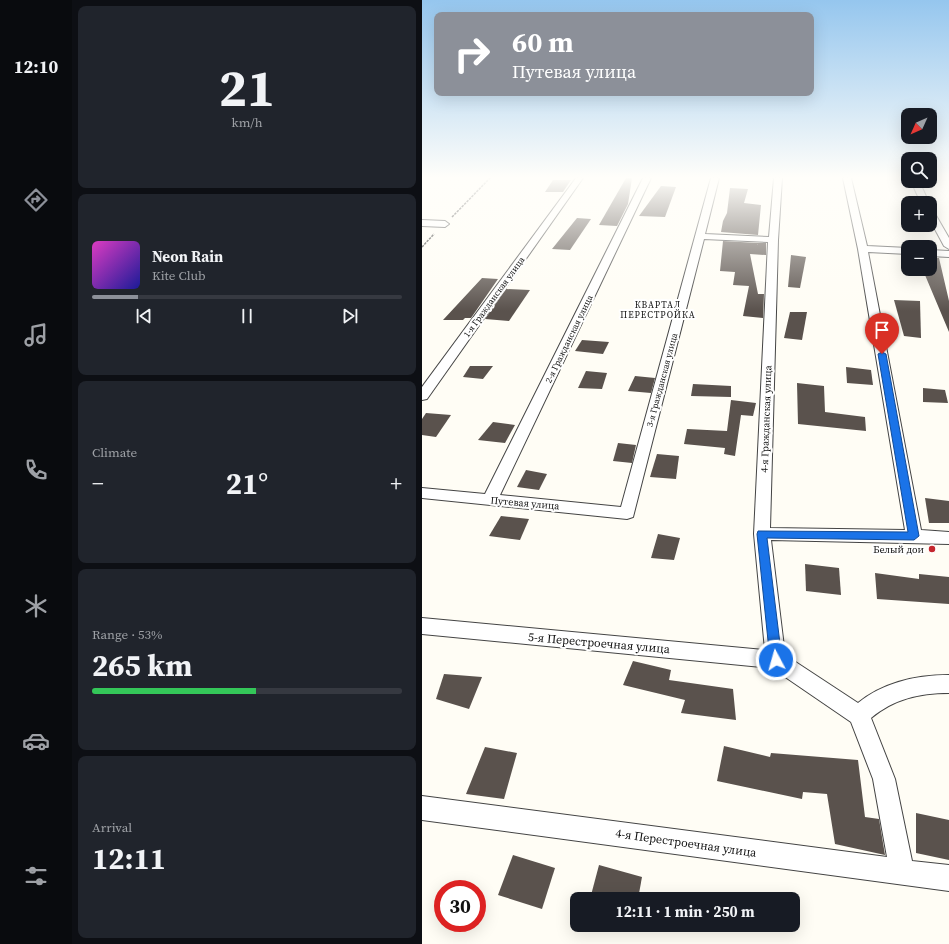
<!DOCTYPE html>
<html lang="en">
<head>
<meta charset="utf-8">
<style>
  :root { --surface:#171b24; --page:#20242c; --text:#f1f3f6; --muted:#9ea1a6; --line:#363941; --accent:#8c9099 }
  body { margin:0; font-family:"Source Serif 4",serif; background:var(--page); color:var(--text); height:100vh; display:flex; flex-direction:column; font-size:15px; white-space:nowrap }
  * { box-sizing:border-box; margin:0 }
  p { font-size:13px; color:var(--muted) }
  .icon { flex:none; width:22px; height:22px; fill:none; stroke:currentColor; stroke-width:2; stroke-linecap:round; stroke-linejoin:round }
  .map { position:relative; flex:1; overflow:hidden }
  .details { display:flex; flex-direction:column; gap:6px; padding:6px; background:#0d0f14; width:350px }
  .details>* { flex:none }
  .banner { position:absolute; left:12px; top:12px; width:380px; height:84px; border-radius:8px; box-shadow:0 4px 16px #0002; background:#8c9099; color:#fff; overflow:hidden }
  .needle { width:26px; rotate:225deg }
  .tools { position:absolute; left:479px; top:108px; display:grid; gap:8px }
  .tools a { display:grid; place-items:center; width:36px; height:36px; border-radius:8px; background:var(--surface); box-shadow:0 4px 16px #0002; font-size:20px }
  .speed { position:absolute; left:12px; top:880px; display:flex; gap:8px; font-size:20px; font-weight:700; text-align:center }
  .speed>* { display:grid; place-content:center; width:52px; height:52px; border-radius:50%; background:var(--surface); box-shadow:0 4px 16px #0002; line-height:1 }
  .speed .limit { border:6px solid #d22; background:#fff; color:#111 }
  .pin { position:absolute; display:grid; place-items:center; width:34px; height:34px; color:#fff; margin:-41px -17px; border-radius:50% 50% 50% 0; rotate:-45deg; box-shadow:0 0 4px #0007 }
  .pin .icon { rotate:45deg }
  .me { position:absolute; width:44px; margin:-22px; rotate:354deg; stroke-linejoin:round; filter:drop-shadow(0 0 3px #0008) }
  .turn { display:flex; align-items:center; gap:14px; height:84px; padding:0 12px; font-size:18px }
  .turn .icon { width:52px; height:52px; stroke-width:2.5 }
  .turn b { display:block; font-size:28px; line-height:34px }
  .big { font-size:30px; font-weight:700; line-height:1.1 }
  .details .tile { flex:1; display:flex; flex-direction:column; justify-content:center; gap:6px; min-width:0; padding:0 14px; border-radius:8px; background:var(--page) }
  .details .dial { align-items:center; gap:0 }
  .dial b { font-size:52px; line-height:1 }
  .song { display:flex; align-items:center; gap:12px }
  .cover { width:48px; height:48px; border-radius:6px; background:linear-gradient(135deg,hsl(310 70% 55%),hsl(240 70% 35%)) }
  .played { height:4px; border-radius:2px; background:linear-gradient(90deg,var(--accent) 15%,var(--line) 15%) }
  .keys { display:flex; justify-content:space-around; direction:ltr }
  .heat { display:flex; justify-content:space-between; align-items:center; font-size:22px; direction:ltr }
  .charge { height:6px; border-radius:3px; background:linear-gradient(90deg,#34c759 53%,var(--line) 0) }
  .trip { position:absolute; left:148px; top:892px; width:230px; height:40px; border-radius:8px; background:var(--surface); box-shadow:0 4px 16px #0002; font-weight:700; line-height:40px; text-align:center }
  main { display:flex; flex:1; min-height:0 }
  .menu { display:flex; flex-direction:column; width:72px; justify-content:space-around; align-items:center; background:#090b0e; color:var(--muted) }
  .menu .icon { width:28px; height:28px }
  .menu .selected { color:var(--accent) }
  .menu b { font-size:18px; color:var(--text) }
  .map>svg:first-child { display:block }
  .building { fill:#5a524d }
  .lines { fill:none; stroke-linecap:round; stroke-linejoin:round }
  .minor-casing { stroke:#444; stroke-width:2 }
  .path { stroke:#333; stroke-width:1.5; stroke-dasharray:2.5 1; stroke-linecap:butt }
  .minor { fill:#fff; fill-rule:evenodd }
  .route { fill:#1a73e8; stroke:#114b97 }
  .poi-dot { fill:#c4262e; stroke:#fff; stroke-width:1.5 }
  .labels { text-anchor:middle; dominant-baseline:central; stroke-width:4; stroke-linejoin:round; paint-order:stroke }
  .far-street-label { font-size:9px; fill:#111; stroke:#fff }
  .far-neighbourhood-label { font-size:9px; letter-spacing:1px; fill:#111; stroke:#fff }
  .street-label { font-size:10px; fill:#111; stroke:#fff }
  .poi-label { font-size:10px; fill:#111; stroke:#fff; text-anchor:end }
  .near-street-label { font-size:12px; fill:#111; stroke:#fff }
</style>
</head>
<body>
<main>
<nav class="menu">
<b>12:10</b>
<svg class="icon selected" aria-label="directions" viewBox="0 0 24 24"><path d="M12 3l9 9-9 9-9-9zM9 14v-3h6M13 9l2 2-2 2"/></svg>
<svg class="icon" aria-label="music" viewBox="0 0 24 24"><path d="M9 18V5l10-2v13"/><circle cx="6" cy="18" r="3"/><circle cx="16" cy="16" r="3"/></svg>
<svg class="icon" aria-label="phone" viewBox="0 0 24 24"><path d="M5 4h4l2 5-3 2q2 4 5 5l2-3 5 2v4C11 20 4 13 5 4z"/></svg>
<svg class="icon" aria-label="climate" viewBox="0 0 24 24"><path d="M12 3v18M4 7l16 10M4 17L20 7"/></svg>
<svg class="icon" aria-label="car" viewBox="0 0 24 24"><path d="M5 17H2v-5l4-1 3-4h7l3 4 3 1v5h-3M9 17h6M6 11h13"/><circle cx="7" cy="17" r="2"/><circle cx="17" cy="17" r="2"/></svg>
<svg class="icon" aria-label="filters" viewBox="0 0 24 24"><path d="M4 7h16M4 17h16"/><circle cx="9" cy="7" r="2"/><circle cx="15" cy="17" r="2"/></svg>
</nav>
<section class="details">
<div class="tile dial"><b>21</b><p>km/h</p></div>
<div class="tile">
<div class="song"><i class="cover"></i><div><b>Neon Rain</b><p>Kite Club</p></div></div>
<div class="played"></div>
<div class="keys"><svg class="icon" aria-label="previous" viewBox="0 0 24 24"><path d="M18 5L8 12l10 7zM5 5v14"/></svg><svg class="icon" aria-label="pause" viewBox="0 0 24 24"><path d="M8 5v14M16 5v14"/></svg><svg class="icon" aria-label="next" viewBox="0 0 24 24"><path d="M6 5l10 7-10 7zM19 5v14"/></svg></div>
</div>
<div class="tile"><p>Climate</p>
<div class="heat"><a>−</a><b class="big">21°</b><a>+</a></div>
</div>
<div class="tile"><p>Range · 53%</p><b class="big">265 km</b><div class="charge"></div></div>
<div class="tile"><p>Arrival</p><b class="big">12:11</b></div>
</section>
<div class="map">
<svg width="527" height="944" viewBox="0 0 527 944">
  <rect width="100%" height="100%" fill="#fffdf5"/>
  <g class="building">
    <path d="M204,178H210L206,204L195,226L177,225Z"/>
    <path d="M131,180H149L141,192H123Z"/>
    <path d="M239,186L254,187L243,217L217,216Z"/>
    <path d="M308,188L326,189L322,203L339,205L336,235L299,232L301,221L305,213Z"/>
    <path d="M155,218L169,219L148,250L130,249Z"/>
    <path d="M301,241L336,243L335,245L336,243H344V255L328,254L336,294H342L341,318L321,316L327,286L311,285L313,272L298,271Z"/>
    <path d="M369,255L384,257L378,288L366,287Z"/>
    <path d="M508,258H517L527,301V332L503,275H508Z"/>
    <path d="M60,278L76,279L49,318H43L41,320H21Z"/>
    <path d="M84,289L108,290L87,321L63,319Z"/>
    <path d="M472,300L498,301L499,338L482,336Z"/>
    <path d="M368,312H385L380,340L362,338Z"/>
    <path d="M160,340L187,342L181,354L153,351Z"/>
    <path d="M48,366H71L61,379L41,377Z"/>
    <path d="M424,367L449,370L451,385L425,383Z"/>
    <path d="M164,371L185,373L180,389L156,388Z"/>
    <path d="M213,376L233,378L229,393L206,391Z"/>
    <path d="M375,383L402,386L403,412L443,417L444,431L376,424Z"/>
    <path d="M271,384L309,386V397L269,396Z"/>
    <path d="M501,388L523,390L526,403L501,402Z"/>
    <path d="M309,400L334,403L331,416L319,415L313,456L302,454L303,448L262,444L265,429L305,431Z"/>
    <path d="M4,413L29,415L14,437L0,435V419Z"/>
    <path d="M71,422L93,425L83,443L56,440Z"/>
    <path d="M196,443L214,445L210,463L191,461Z"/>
    <path d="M235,454L257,456L254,479L228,477Z"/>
    <path d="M104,470L125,474L117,490L95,487Z"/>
    <path d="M503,498L527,501V523H507Z"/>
    <path d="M79,516L107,519L98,540L67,536Z"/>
    <path d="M236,534L258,538L252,560L229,558Z"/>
    <path d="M383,564L417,568L419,595L384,591Z"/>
    <path d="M453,573L497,579V574L527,577V604L455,599Z"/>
    <path d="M211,661L249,670L247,680L311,689L314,720L259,713L263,700L201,685Z"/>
    <path d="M22,674L60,677L47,709L14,699Z"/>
    <path d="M302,746L348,757L349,753L436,760L443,817L457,819L463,855L413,844L405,794L381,792L380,799L295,781Z"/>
    <path d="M63,747L95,753L82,799L44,794Z"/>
    <path d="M494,813L527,820V860L494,853Z"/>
    <path d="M91,855L133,868L120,909L76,895Z"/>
    <path d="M177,865L220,877L216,899H168Z"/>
  </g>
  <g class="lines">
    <g class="minor-casing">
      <g id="minor">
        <path d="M154,178H161L5,399L0,400V387Z"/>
        <path d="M221,178H229L78,495L199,507L289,178H297L283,234L347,237L352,178H360L356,240L348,528L483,530L436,249L421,178H429L445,246L486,248V254L446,252L499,530L527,532V544L349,540L363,655L436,703C462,682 495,675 527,675V693C497,693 472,699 449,718L473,779L490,861L527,865V891L0,820V796L465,857L451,779L429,722L350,668L0,634V618L343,650L332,534L346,242L282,239L211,517L205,519L0,498V488L63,494Z"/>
        <path d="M489,181H497L507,203H499Z"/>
        <path d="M508,209L512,212L527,238V249L522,246L508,220Z"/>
        <path d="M0,220L23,221L27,224L23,227L0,226Z"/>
        <path d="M508,250L527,251V257L508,256Z"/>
      </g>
    </g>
    <g class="path">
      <path d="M30,217L68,178"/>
      <path d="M0,247L12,234"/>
    </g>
    <use href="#minor" class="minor"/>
  </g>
  <linearGradient id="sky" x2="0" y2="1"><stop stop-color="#95c6ee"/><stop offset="0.57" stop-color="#fffefa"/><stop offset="1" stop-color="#fffefa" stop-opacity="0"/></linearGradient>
  <rect width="527" height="311" fill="url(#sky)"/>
  <path class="route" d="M460,352L464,354L497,536L492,540L345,538L360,660L358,664L354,665L350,664L348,660L335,534L336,531L486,532L456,354Z"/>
  <circle class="poi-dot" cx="510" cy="549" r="4"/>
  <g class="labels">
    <g class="far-street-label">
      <text transform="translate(72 297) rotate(-54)">1-я Гражданская улица</text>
      <text transform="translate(147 339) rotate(-64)">2-я Гражданская улица</text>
      <text transform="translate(240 380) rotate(-75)">3-я Гражданская улица</text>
    </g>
    <g class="far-neighbourhood-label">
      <text x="236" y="305">КВАРТАЛ<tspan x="236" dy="10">ПЕРЕСТРОЙКА</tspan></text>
    </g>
    <g class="street-label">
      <text transform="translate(344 419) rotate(-88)">4-я Гражданская улица</text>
      <text transform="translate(103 503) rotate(5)">Путевая улица</text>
    </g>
    <g class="poi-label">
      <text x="502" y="549">Белый дои</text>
    </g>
    <g class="near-street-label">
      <text transform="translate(177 643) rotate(5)">5-я Перестроечная улица</text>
      <text transform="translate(264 843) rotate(8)">4-я Перестроечная улица</text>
    </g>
  </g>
</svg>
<div class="tools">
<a><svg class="needle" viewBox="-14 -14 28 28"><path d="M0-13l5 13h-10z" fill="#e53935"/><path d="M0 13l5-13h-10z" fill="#9ea1a6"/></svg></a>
<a><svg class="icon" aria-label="search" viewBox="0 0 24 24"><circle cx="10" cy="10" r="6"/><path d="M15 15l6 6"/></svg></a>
<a>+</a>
<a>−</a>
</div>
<div class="speed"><div class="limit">30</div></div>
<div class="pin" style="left:460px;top:354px;background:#d93025"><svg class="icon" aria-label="arrive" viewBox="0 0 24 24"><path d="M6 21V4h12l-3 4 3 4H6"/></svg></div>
<svg class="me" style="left:354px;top:660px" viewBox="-20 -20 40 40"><circle r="17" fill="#1a73e8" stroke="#fff" stroke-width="3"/><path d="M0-11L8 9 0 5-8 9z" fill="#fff"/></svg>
<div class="trip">12:11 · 1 min · 250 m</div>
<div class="banner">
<div class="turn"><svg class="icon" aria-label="right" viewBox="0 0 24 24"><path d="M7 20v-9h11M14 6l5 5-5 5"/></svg><div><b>60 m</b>Путевая улица</div></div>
</div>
</div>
</main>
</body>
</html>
